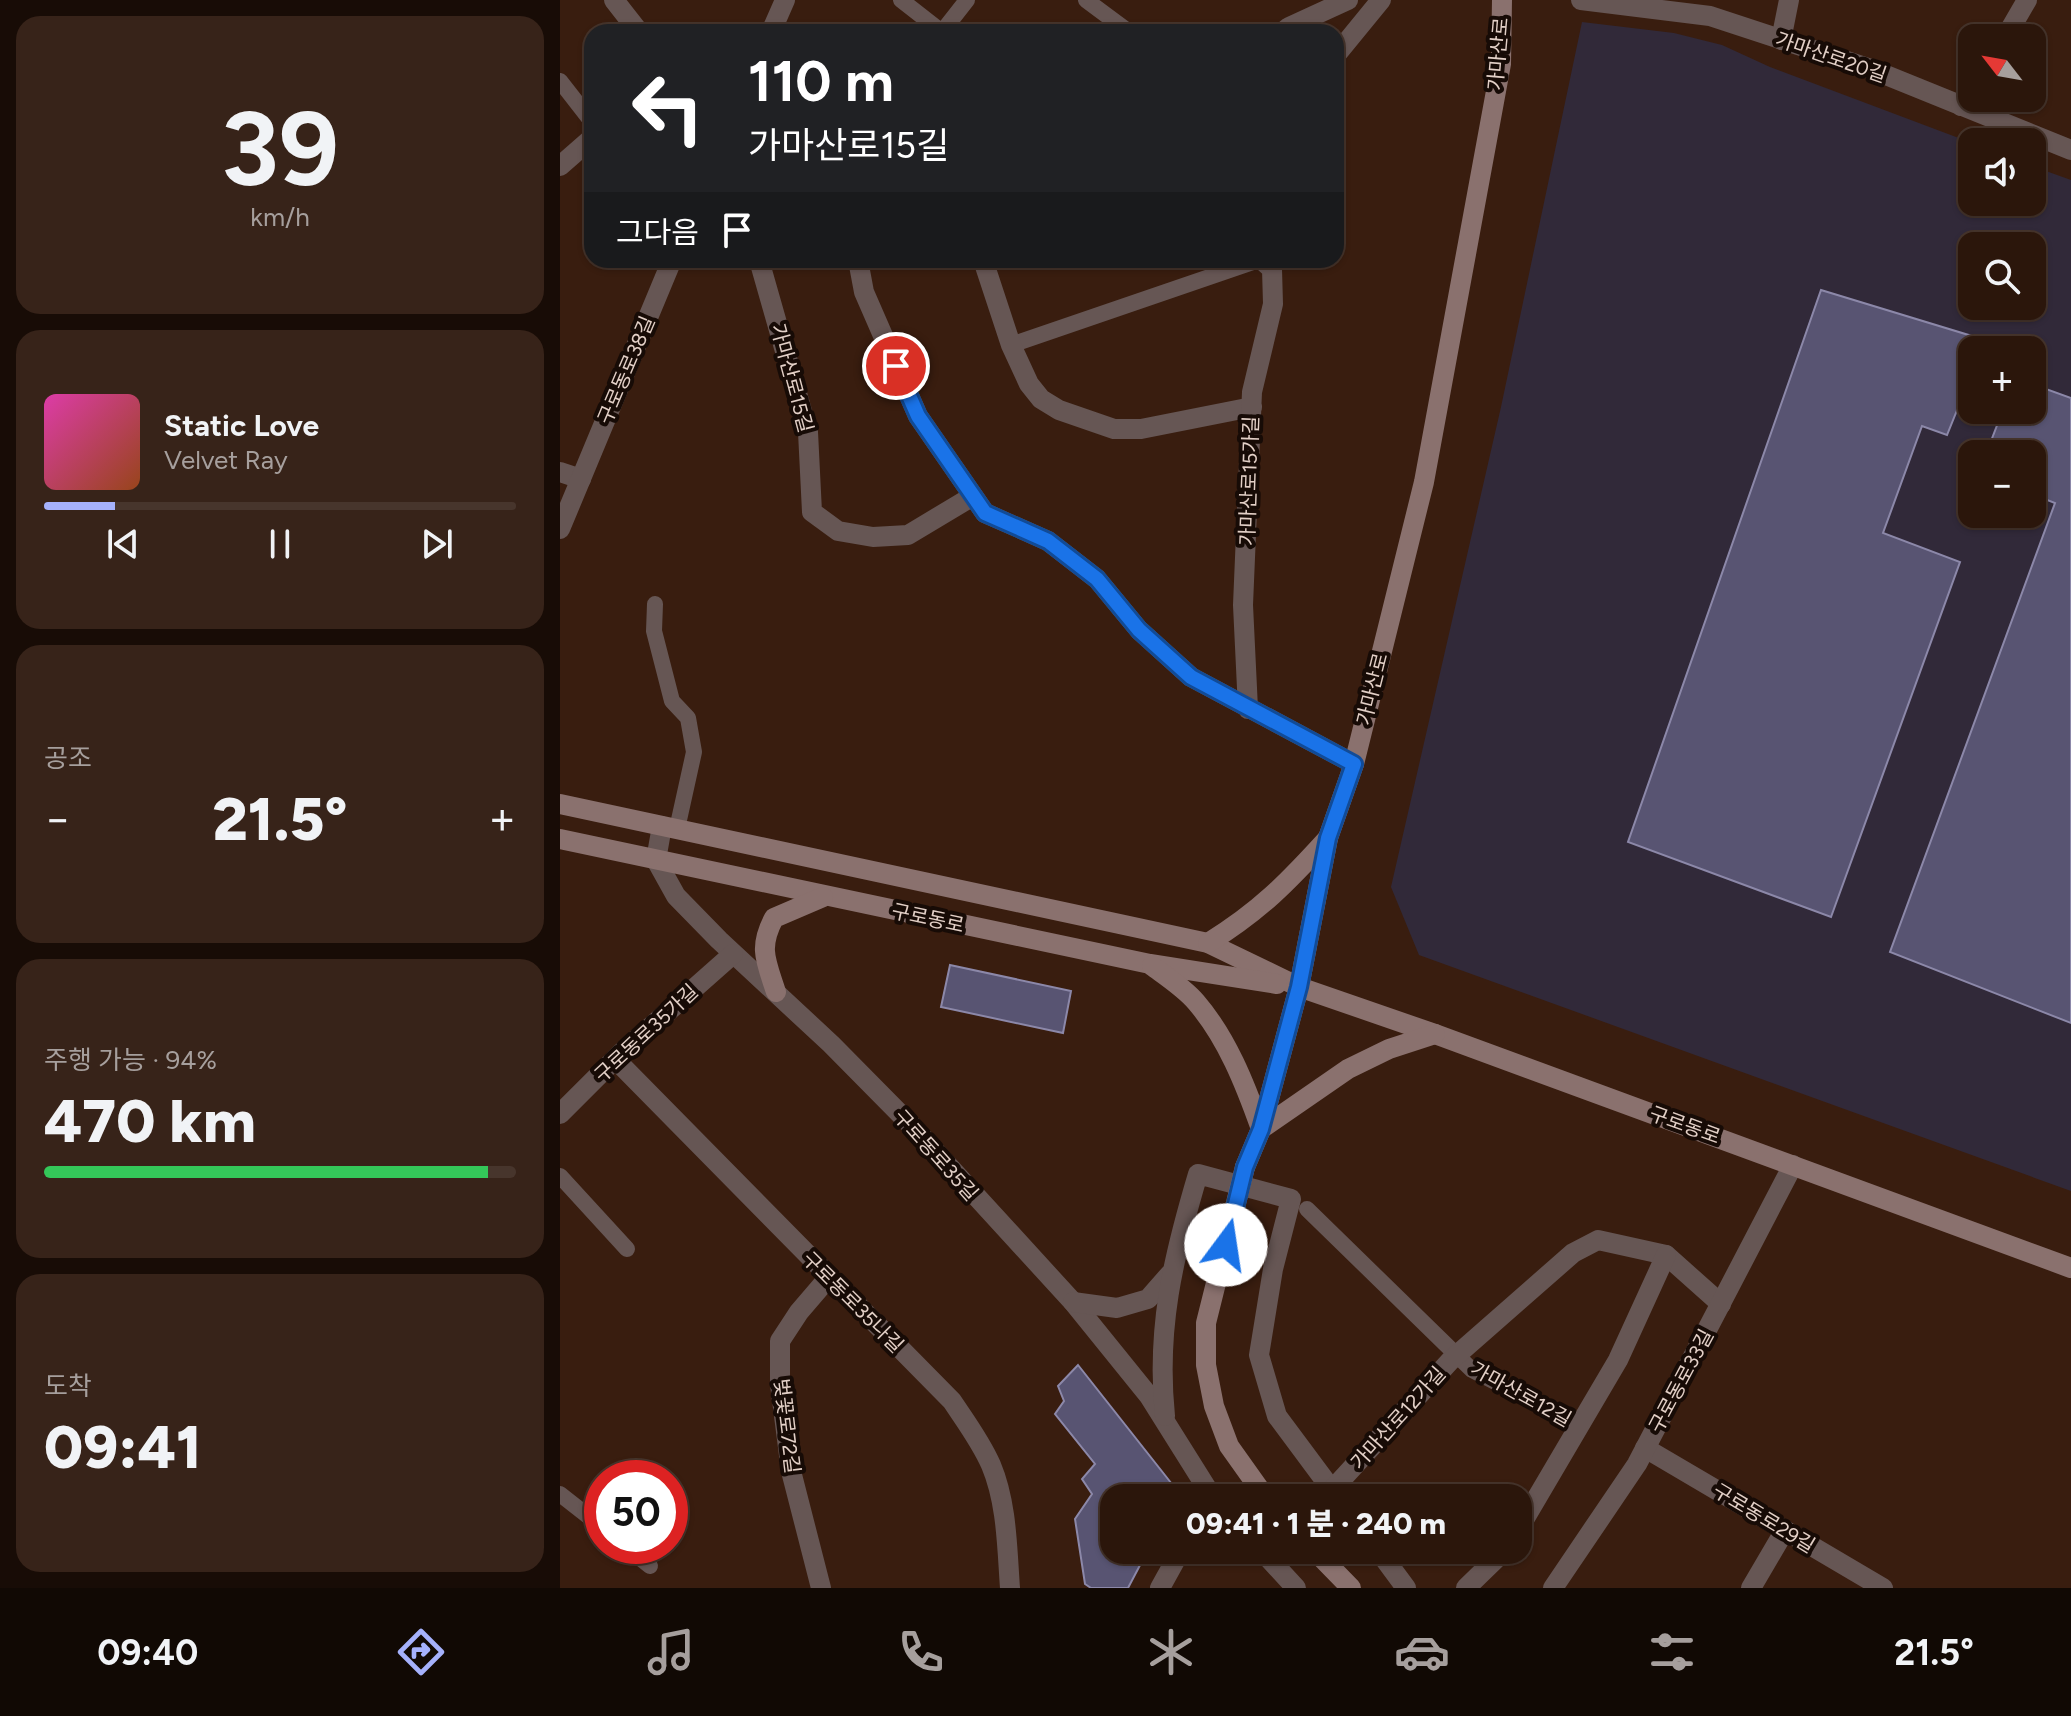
<!DOCTYPE html>
<html lang="ko">
<head>
<meta charset="utf-8">
<style>
  :root { --surface:#2b160b; --page:#372319; --text:#f1f3f6; --muted:#a69f9d; --line:#47352c; --accent:#a5b1fc }
  body { margin:0; font-family:Figtree,"Noto Sans KR",sans-serif; background:var(--page); color:var(--text); height:100vh; display:flex; flex-direction:column; font-size:30px; white-space:nowrap }
  * { box-sizing:border-box; margin:0 }
  p { font-size:26px; color:var(--muted) }
  .icon { flex:none; width:44px; height:44px; fill:none; stroke:currentColor; stroke-width:2; stroke-linecap:round; stroke-linejoin:round }
  .map { position:relative; flex:1; overflow:hidden }
  .drawer { display:flex; flex-direction:column; gap:16px; padding:16px; background:#180c06; width:560px }
  .drawer>* { flex:none }
  .guide { position:absolute; left:24px; top:24px; width:760px; height:244px; border-radius:24px; box-shadow:0 2px 6px #0004,0 0 0 2px var(--line); background:#202124; color:#fff; overflow:hidden }
  .needle { width:52px; rotate:301deg }
  .fabs { position:absolute; left:1398px; top:24px; display:grid; gap:16px }
  .fabs a { display:grid; place-items:center; width:88px; height:88px; border-radius:16px; background:var(--surface); box-shadow:0 2px 6px #0004,0 0 0 2px var(--line); font-size:40px }
  .speed { position:absolute; left:24px; top:1460px; display:flex; gap:16px; font-size:40px; font-weight:700; text-align:center }
  .speed>* { display:grid; place-content:center; width:104px; height:104px; border-radius:50%; background:var(--surface); box-shadow:0 2px 6px #0004,0 0 0 2px var(--line); line-height:1 }
  .speed .limit { border:12px solid #d22; background:#fff; color:#111 }
  .pin { position:absolute; display:grid; place-items:center; width:68px; height:68px; color:#fff; margin:-34px; border:4px solid #fff; border-radius:50%; box-shadow:0 2px 8px #0007 }
  .me { position:absolute; width:88px; margin:-44px; rotate:14deg; stroke-linejoin:round; filter:drop-shadow(0 0 6px #0008) }
  .turn { display:flex; align-items:center; gap:28px; height:168px; padding:0 32px; font-size:36px }
  .turn .icon { width:104px; height:104px; stroke-width:2.5 }
  .turn b { display:block; font-size:56px; line-height:68px }
  .then { display:flex; align-items:center; height:76px; padding:0 32px; background:#0003; gap:16px; font-size:30px }
  .big { font-size:60px; font-weight:800; line-height:1.1 }
  .drawer .widget { flex:1; display:flex; flex-direction:column; justify-content:center; gap:12px; min-width:0; padding:0 28px; border-radius:24px; background:var(--page) }
  .drawer .dial { align-items:center; gap:0 }
  .dial b { font-size:104px; line-height:1 }
  .song { display:flex; align-items:center; gap:24px }
  .cover { width:96px; height:96px; border-radius:12px; background:linear-gradient(135deg,hsl(320 70% 55%),hsl(20 70% 35%)) }
  .played { height:8px; border-radius:4px; background:linear-gradient(90deg,var(--accent) 15%,var(--line) 15%) }
  .keys { display:flex; justify-content:space-around; direction:ltr }
  .heat { display:flex; justify-content:space-between; align-items:center; font-size:44px; direction:ltr }
  .charge { height:12px; border-radius:6px; background:linear-gradient(90deg,#34c759 94%,var(--line) 0) }
  .trip { position:absolute; left:540px; top:1484px; width:432px; height:80px; border-radius:24px; background:var(--surface); box-shadow:0 2px 6px #0004,0 0 0 2px var(--line); font-weight:800; line-height:80px; text-align:center }
  .dock { display:flex; height:128px; justify-content:space-around; align-items:center; background:#110904; color:var(--muted) }
  .dock .icon { width:56px; height:56px }
  .dock .current { color:var(--accent) }
  .dock b { font-size:36px; color:var(--text) }
  main { display:flex; flex:1; min-height:0 }
  .map>svg:first-child { display:block }
  .medical { fill:#312939; fill-rule:evenodd }
  .building { fill:#585472; stroke:#8c88a9; stroke-width:2 }
  .lines { fill:none; stroke-linecap:round; stroke-linejoin:round }
  .lane { stroke:#665654; stroke-width:16 }
  .street { stroke:#665654; stroke-width:20 }
  .secondary { stroke:#8a716e; stroke-width:20 }
  .secondary-bridge { stroke:#8a716e; stroke-width:20 }
  .route-casing { stroke:#114b97; stroke-width:20 }
  .route { stroke:#1a73e8; stroke-width:14 }
  .labels { text-anchor:middle; dominant-baseline:central; stroke-width:8; stroke-linejoin:round; paint-order:stroke }
  .street-label { font-size:20px; fill:#e3d0c7; stroke:#170b06 }
</style>
</head>
<body>
<main>
<section class="drawer">
<div class="widget dial"><b>39</b><p>km/h</p></div>
<div class="widget">
<div class="song"><i class="cover"></i><div><b>Static Love</b><p>Velvet Ray</p></div></div>
<div class="played"></div>
<div class="keys"><svg class="icon" aria-label="previous" viewBox="0 0 24 24"><path d="M18 5L8 12l10 7zM5 5v14"/></svg><svg class="icon" aria-label="pause" viewBox="0 0 24 24"><path d="M8 5v14M16 5v14"/></svg><svg class="icon" aria-label="next" viewBox="0 0 24 24"><path d="M6 5l10 7-10 7zM19 5v14"/></svg></div>
</div>
<div class="widget"><p>공조</p>
<div class="heat"><a>−</a><b class="big">21.5°</b><a>+</a></div>
</div>
<div class="widget"><p>주행 가능 · 94%</p><b class="big">470 km</b><div class="charge"></div></div>
<div class="widget"><p>도착</p><b class="big">09:41</b></div>
</section>
<div class="map">
<svg width="1511" height="1588" viewBox="0 0 1511 1588">
  <rect width="100%" height="100%" fill="#391d0f"/>
  <path class="medical" d="M1022,22L1114,33L1162,45L1210,67L1412,143V202H1472V166L1511,180V1191L859,955L831,887L941,407ZM1412,246H1472V306H1412ZM1412,350H1472V410H1412ZM1412,454H1472V514H1412Z"/>
  <g class="building">
    <path d="M1261,290L1425,340L1421,350H1412V373L1387,435L1362,426L1323,533L1400,562L1271,917L1068,842Z"/>
    <path d="M1472,384L1511,398V1023L1330,952L1495,503L1472,494V454H1426L1443,410H1472Z"/>
    <path d="M390,965L511,991L503,1033L381,1007Z"/>
    <path d="M518,1365L619,1493L616,1498H554V1550H588L568,1588H531L525,1584L515,1519L532,1494L522,1479L535,1464L495,1414L504,1401L498,1386Z"/>
  </g>
  <g class="lines">
    <g class="lane">
      <path d="M341,0L382,32"/>
      <path d="M526,0L569,32"/>
      <path d="M382,32L407,0"/>
      <path d="M0,81L32,122"/>
      <path d="M451,345L699,260"/>
      <path d="M95,604L94,631L112,701L128,718L134,752L117,829"/>
      <path d="M0,1176L67,1249"/>
      <path d="M747,1209L912,1370L1020,1426"/>
      <path d="M0,1494L42,1527"/>
      <path d="M65,1546L90,1566"/>
    </g>
    <g class="street">
      <path d="M54,0L79,32"/>
      <path d="M1021,0L1150,16L1311,69L1511,150"/>
      <path d="M211,32L225,0"/>
      <path d="M723,32L729,27L788,0"/>
      <path d="M1445,38L1467,0"/>
      <path d="M1221,40L1229,0"/>
      <path d="M776,55L821,0"/>
      <path d="M1401,106L1412,89"/>
      <path d="M0,166L32,138"/>
      <path d="M199,260L248,432L252,512L278,531L313,537L348,535L413,496"/>
      <path d="M298,260L304,292L358,416L425,513L488,541L537,579L579,630L631,677L794,764"/>
      <path d="M423,260L451,345L469,384L481,399L499,410L554,429H581L692,407"/>
      <path d="M0,472L21,479"/>
      <path d="M0,529L112,260"/>
      <path d="M688,709L683,605L692,392L713,304L712,269L702,260"/>
      <path d="M102,826L96,860L116,896L159,940L271,1044L352,1126L513,1302L589,1396L653,1498"/>
      <path d="M55,1059L392,1401C406,1422 421,1442 431,1465C447,1503 447,1547 450,1588"/>
      <path d="M0,1114L60,1054L173,954"/>
      <path d="M513,1302L557,1308L588,1299L610,1274"/>
      <path d="M605,1416C596,1329 613,1258 638,1174L731,1199L713,1269L699,1355L717,1416L778,1498"/>
      <path d="M1085,1448L1323,1588"/>
      <path d="M772,1490L890,1361L1013,1253L1038,1240L1106,1255L1161,1304"/>
      <path d="M958,1530L1058,1360L1106,1255"/>
      <path d="M701,1550L736,1588"/>
      <path d="M818,1550L846,1588"/>
      <path d="M261,1588L231,1471L220,1384V1341L239,1312L269,1277"/>
      <path d="M600,1588L621,1550"/>
      <path d="M906,1588L945,1550"/>
      <path d="M993,1588L1077,1464L1233,1165"/>
      <path d="M1191,1588L1225,1530"/>
    </g>
    <g class="secondary">
      <path d="M0,804L648,943L739,987L875,1034L1511,1268"/>
      <path d="M0,839L590,964L717,984"/>
      <path d="M648,943C700,911 728,882 768,838"/>
      <path d="M592,966C607,977 624,988 636,1002C667,1038 685,1084 701,1129L788,1069L829,1049L875,1034"/>
      <path d="M216,992C206,961 198,948 214,918L263,897"/>
      <path d="M685,1167L701,1129L739,987L768,838L794,764L864,482L941,64L942,0"/>
      <path d="M754,1550L791,1588"/>
    </g>
    <path class="secondary-bridge" d="M685,1167L646,1323V1365L654,1406L669,1446L706,1498"/>
  </g>
  <g class="lines">
    <g class="route-casing">
      <path id="route" d="M336,366L358,416L425,513L488,541L537,579L579,630L631,677L794,764L768,838L739,987L701,1129L685,1167L666,1245"/>
    </g>
    <use href="#route" class="route"/>
  </g>
  <g class="labels">
    <g class="street-label">
      <text transform="translate(938 54) rotate(-85)">가마산로</text>
      <text transform="translate(1271 57) rotate(19)">가마산로20길</text>
      <text transform="translate(66 370) rotate(-67)">구로동로38길</text>
      <text transform="translate(232 378) rotate(75)">가마산로15길</text>
      <text transform="translate(689 481) rotate(-88)">가마산로15가길</text>
      <text transform="translate(812 689) rotate(-76)">가마산로</text>
      <text transform="translate(368 918) rotate(12)">구로동로</text>
      <text transform="translate(86 1033) rotate(-43)">구로동로35가길</text>
      <text transform="translate(1125 1125) rotate(20)">구로동로</text>
      <text transform="translate(376 1155) rotate(48)">구로동로35길</text>
      <text transform="translate(293 1302) rotate(45)">구로동로35나길</text>
      <text transform="translate(1121 1381) rotate(-62)">구로동로33길</text>
      <text transform="translate(961 1394) rotate(29)">가마산로12길</text>
      <text transform="translate(838 1418) rotate(-48)">가마산로12가길</text>
      <text transform="translate(227 1426) rotate(83)">벚꽃로72길</text>
      <text transform="translate(1204 1518) rotate(31)">구로동로29길</text>
    </g>
  </g>
</svg>
<div class="fabs">
<a><svg class="needle" viewBox="-14 -14 28 28"><path d="M0-13l5 13h-10z" fill="#e53935"/><path d="M0 13l5-13h-10z" fill="#a69f9d"/></svg></a>
<a><svg class="icon" aria-label="sound" viewBox="0 0 24 24"><path d="M4 9h4l5-4v14l-5-4H4zM17 9q2 3 0 6"/></svg></a>
<a><svg class="icon" aria-label="search" viewBox="0 0 24 24"><circle cx="10" cy="10" r="6"/><path d="M15 15l6 6"/></svg></a>
<a>+</a>
<a>−</a>
</div>
<div class="speed"><div class="limit">50</div></div>
<div class="pin" style="left:336px;top:366px;background:#d93025"><svg class="icon" aria-label="arrive" viewBox="0 0 24 24"><path d="M6 21V4h12l-3 4 3 4H6"/></svg></div>
<svg class="me" style="left:666px;top:1245px" viewBox="-20 -20 40 40"><circle r="19" fill="#fff"/><path d="M0-13L10 11 0 6-10 11z" fill="#1a73e8"/></svg>
<div class="trip">09:41 · 1 분 · 240 m</div>
<div class="guide">
<div class="turn"><svg class="icon" aria-label="left" viewBox="0 0 24 24"><path d="M17 20v-9H6M10 6l-5 5 5 5"/></svg><div><b>110 m</b>가마산로15길</div></div>
<div class="then">그다음<svg class="icon" aria-label="arrive" viewBox="0 0 24 24"><path d="M6 21V4h12l-3 4 3 4H6"/></svg></div>
</div>
</div>
</main>
<nav class="dock">
<b>09:40</b>
<svg class="icon current" aria-label="directions" viewBox="0 0 24 24"><path d="M12 3l9 9-9 9-9-9zM9 14v-3h6M13 9l2 2-2 2"/></svg>
<svg class="icon" aria-label="music" viewBox="0 0 24 24"><path d="M9 18V5l10-2v13"/><circle cx="6" cy="18" r="3"/><circle cx="16" cy="16" r="3"/></svg>
<svg class="icon" aria-label="phone" viewBox="0 0 24 24"><path d="M5 4h4l2 5-3 2q2 4 5 5l2-3 5 2v4C11 20 4 13 5 4z"/></svg>
<svg class="icon" aria-label="climate" viewBox="0 0 24 24"><path d="M12 3v18M4 7l16 10M4 17L20 7"/></svg>
<svg class="icon" aria-label="car" viewBox="0 0 24 24"><path d="M5 17H2v-5l4-1 3-4h7l3 4 3 1v5h-3M9 17h6M6 11h13"/><circle cx="7" cy="17" r="2"/><circle cx="17" cy="17" r="2"/></svg>
<svg class="icon" aria-label="filters" viewBox="0 0 24 24"><path d="M4 7h16M4 17h16"/><circle cx="9" cy="7" r="2"/><circle cx="15" cy="17" r="2"/></svg>
<b>21.5°</b>
</nav>
</body>
</html>
